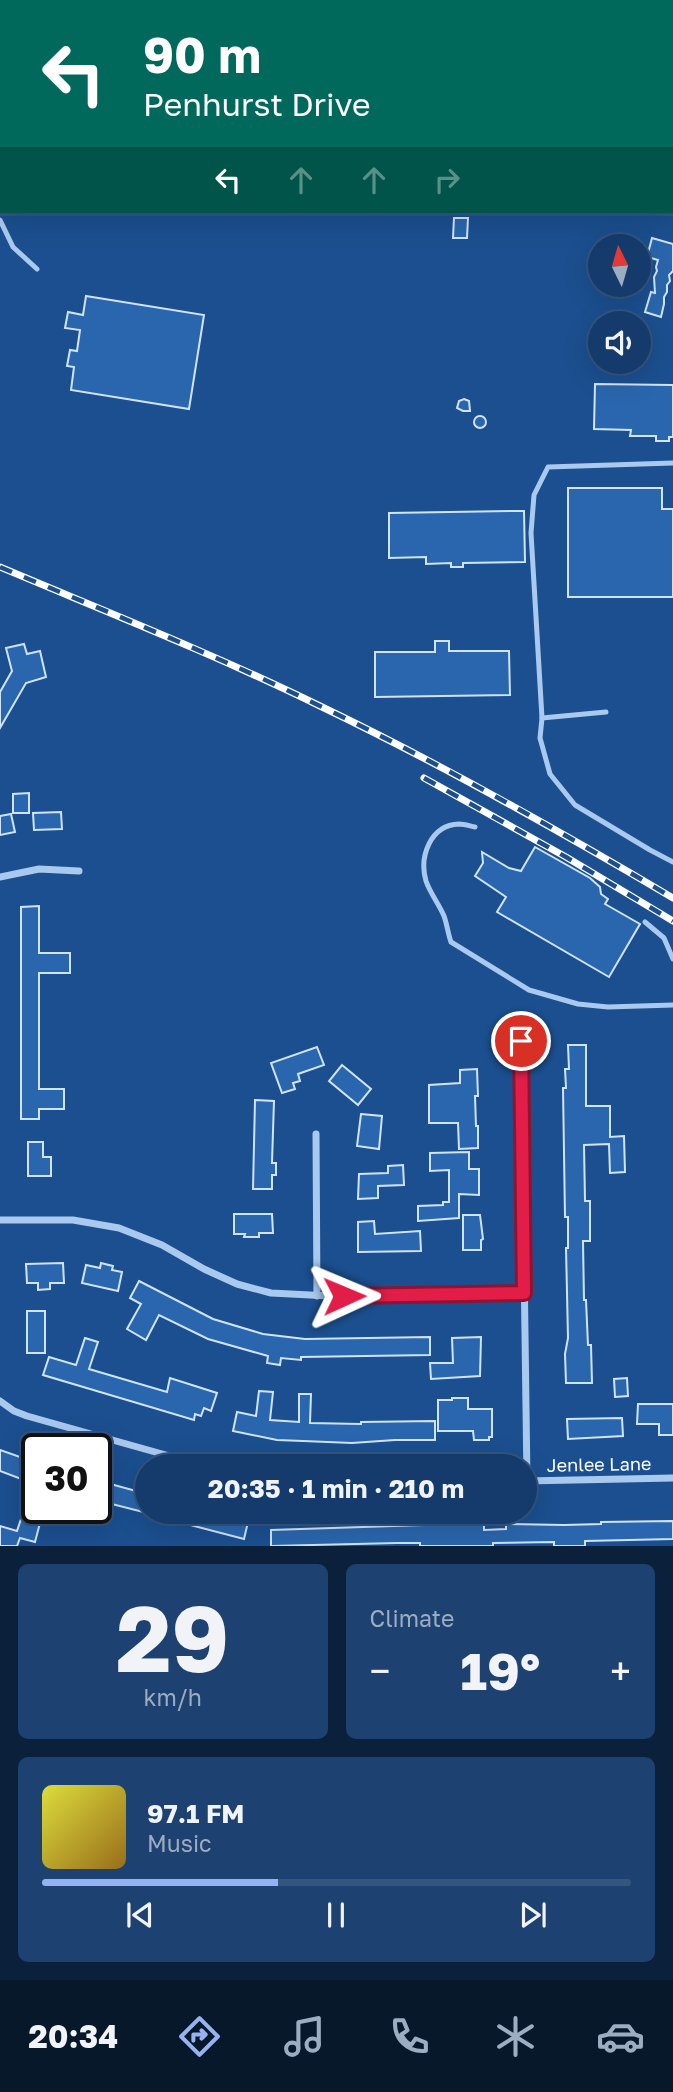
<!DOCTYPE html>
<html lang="en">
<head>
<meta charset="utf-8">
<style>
  :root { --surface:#143b6b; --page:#1d4271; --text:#f1f3f6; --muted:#9dadc1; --line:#33557e; --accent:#95b2f1 }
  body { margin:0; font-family:"Golos Text",sans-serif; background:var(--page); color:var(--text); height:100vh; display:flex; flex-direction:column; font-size:26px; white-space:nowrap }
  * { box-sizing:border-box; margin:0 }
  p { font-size:23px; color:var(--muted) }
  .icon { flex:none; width:38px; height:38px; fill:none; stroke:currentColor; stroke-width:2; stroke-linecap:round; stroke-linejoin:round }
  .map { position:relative; height:1546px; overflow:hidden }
  .sheet { display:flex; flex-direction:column; gap:18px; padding:18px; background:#0b203b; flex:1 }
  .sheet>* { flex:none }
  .banner { position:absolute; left:0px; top:0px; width:674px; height:214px; box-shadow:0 7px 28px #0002,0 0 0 2px var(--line); background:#00695c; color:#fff; overflow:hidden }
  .needle { width:46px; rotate:355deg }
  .fabs { position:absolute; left:588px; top:234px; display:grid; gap:14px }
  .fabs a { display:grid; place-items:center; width:63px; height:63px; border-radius:50%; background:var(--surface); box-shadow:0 7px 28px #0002,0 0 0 2px var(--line); font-size:35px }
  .speed { position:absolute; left:21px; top:1433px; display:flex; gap:14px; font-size:35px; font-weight:700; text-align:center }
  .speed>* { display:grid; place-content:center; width:91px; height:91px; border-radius:50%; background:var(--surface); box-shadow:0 7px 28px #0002,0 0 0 2px var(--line); line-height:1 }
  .speed .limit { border:4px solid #111; border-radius:10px; background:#fff; color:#111 }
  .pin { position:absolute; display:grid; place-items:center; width:60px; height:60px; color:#fff; margin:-30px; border:4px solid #fff; border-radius:50%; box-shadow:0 2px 7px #0007 }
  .me { position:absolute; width:77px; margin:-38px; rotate:89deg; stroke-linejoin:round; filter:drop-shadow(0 0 5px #0008) }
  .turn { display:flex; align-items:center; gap:24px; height:147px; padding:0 28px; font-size:32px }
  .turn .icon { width:91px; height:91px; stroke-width:2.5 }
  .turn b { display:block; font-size:49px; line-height:60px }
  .lanes { display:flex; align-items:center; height:66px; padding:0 28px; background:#0003; justify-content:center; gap:35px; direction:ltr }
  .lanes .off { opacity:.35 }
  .big { font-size:52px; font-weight:700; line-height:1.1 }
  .sheet .card { flex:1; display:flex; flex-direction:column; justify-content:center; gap:10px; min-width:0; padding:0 24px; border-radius:10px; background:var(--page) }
  .sheet .dial { align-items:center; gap:0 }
  .dial b { font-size:91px; line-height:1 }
  .song { display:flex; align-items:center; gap:21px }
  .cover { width:84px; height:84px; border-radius:10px; background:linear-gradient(135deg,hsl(60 70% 55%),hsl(40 70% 35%)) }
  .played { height:7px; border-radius:4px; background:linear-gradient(90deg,var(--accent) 40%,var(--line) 40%) }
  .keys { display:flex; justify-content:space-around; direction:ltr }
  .heat { display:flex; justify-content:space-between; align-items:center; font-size:38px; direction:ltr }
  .sheet .tiles { flex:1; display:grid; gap:18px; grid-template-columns:1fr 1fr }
  .card:last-child { grid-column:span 2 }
  .trip { position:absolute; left:135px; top:1454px; width:402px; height:70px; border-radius:35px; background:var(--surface); box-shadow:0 7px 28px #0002,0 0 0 2px var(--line); font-weight:700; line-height:70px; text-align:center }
  .dock { display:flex; height:112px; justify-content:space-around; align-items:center; background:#08182b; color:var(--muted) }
  .dock .icon { width:49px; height:49px }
  .dock .active { color:var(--accent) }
  .dock b { font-size:32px; color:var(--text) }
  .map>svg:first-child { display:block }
  .building { fill:#2a66ad; stroke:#cfe3fa; stroke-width:2 }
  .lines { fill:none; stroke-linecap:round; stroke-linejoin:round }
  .lane { stroke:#a9c9ee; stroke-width:5 }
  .street { stroke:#a9c9ee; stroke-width:7 }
  .rail-casing { stroke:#fff; stroke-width:7 }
  .rail { stroke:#1b4f8f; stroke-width:4.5; stroke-dasharray:13; stroke-linecap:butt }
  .route-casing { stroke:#92132f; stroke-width:18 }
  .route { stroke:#e11d48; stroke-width:12 }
  .labels { text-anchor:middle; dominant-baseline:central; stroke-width:7; stroke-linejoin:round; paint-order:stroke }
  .street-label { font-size:18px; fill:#fff; stroke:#1b4f8f }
</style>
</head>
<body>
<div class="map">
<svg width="673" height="1546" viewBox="0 0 673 1546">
  <rect width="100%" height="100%" fill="#1b4f8f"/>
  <g class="building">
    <path d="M454,218H468L467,238H453Z"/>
    <path d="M652,238L673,244V271L669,275L670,281L667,285V292L664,297V304L661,317L645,312L651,292L655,293L654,277L657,271L656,267L658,260L647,257Z"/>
    <path d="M86,296L204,315L189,409L71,390L74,367L67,366L70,350L77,351L80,330L65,328L68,312L83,315Z"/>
    <path d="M595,384L673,385V437H669V441H656V436H630L631,430L594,429Z"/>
    <path d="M464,399L469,401L470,411H463L457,408L459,401Z"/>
    <circle cx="480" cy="422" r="6"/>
    <path d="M568,488H662V509H673V597H568Z"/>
    <path d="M513,511H524L525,562L463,563V567H451V563L426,564V557L389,558V513Z"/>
    <path d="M435,641H449V651H509L510,695L375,697V652H435Z"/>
    <path d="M24,644L27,654L40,651L46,677L26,683L0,728V692L12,671L6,648Z"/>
    <path d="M29,793V813H13V794Z"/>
    <path d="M61,812L62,829L34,830L33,813Z"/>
    <path d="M11,814L15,832L0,835V816Z"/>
    <path d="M535,847L590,878L600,887L601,894L608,899L605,904L640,924L609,977L497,912L506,897L475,876L483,863L482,852L509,868L521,871Z"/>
    <path d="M39,906V953H70V973H39V1089H64V1109H39V1119H21V907Z"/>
    <path d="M568,1045H586V1106H610V1137L624,1136L625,1172L610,1173L609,1144L584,1145L585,1201H590V1241H583L584,1300H586L588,1345H591L592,1383H566L565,1354L568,1338L566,1248H568V1217H565L563,1088H566L565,1069H569Z"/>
    <path d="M317,1047L324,1065L298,1074L300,1081L293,1083L295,1089L282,1093L271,1063Z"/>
    <path d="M342,1065L371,1089L358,1105L329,1081Z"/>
    <path d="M477,1069L478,1096H475L476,1126H478V1148L459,1149L458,1123H429V1085L460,1083V1070Z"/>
    <path d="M255,1100L274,1101L272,1163H276V1175H272V1189H253Z"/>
    <path d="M361,1114L382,1116L379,1149L357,1146Z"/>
    <path d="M28,1142H43V1157H51V1176H28Z"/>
    <path d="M469,1152V1169H479V1195L459,1194V1218L418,1221V1206L443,1205V1202H449V1170L430,1171V1153Z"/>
    <path d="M403,1165L404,1185L378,1186V1198L358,1199L359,1174L388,1173V1166Z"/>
    <path d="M234,1214H272L273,1233H259V1237H244L245,1234H234Z"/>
    <path d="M463,1215H480L483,1239L481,1240V1250H463Z"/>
    <path d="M374,1221L375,1234L420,1231L421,1251L358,1252V1222Z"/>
    <path d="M63,1263L64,1283H50V1289L38,1290V1283H27L26,1264Z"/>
    <path d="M101,1263L113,1266L112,1270L122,1272L118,1291L82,1283L86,1265L100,1268Z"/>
    <path d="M139,1281L213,1319L263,1334L305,1339L430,1337V1355L301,1357V1360L281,1358L280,1365L267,1363L268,1356L208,1339L159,1315L146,1340L127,1329L141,1304L130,1298Z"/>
    <rect x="27" y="1311" width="18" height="42"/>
    <path d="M481,1337L480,1376L431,1379L430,1363H453L452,1338Z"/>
    <path d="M85,1338L98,1342L89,1369L167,1392L170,1378L217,1393L211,1411L204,1408L201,1416L195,1414L194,1420L43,1375L49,1357L76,1365Z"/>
    <path d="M627,1378L628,1396L615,1397L614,1379Z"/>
    <path d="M259,1391L273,1392L270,1420L299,1422V1394H311L310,1423L361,1424V1422L435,1421V1440H395L352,1443L303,1441L277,1440L233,1431L237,1412L256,1416Z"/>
    <path d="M452,1398H468V1409H492V1437H489V1440H474L473,1431H438V1400H452Z"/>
    <path d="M638,1404H673V1435H659V1424H637Z"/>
    <path d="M622,1418L623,1436L568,1439L567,1419Z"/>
    <path d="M0,1450L37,1463V1485L0,1471Z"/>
    <path d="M96,1480L147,1494V1513L96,1500Z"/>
    <path d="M33,1487H37V1508H44L35,1542L20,1538L17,1546H0V1526L17,1531L21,1519L24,1520Z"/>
    <path d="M153,1512H209L248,1522L244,1539L152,1515Z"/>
    <path d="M673,1521V1539L585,1541V1546H554V1542L493,1543V1546H420V1543H397L271,1546V1530L455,1524H484V1530L506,1529V1524L564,1525L601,1524V1522Z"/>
  </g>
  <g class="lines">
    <g class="lane">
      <path d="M321,0L323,2"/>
      <path d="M11,2V0"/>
      <path d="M0,57L2,50"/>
      <path d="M0,220L13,247L37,269"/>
      <path d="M673,463L548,467L534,495L531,533L542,718L540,738L550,774L575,805L650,850L673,862"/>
      <path d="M542,718L606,712"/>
      <path d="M475,827C470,826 464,824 459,824C430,825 419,857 426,881C430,893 439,904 444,916C447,924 448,934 451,942L529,990L578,1004L608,1007L673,1005"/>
      <path d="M645,922L664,938L673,959"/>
    </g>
    <g class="street">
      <path d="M0,877L39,869L79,871"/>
      <path d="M521,1041L527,1481"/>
      <path d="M316,1134L317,1296"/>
      <path d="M0,1220H73L119,1228L162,1245L204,1269L237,1284L271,1293L330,1296L524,1293"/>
      <path d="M0,1401L14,1411L27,1416L205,1466"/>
      <path d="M525,1481L673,1478"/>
    </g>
    <g class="rail-casing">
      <g id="rail">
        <path d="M0,567C107,612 216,655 320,706C441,764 558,830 673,898"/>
        <path d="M424,778L566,857L673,921"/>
      </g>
    </g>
    <use href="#rail" class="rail"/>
  </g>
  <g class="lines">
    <g class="route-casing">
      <path id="route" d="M344,1296L524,1293L521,1041"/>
    </g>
    <use href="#route" class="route"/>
  </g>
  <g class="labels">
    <g class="street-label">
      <text transform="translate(599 1464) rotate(-1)">Jenlee Lane</text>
    </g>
  </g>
</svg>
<div class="fabs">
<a><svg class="needle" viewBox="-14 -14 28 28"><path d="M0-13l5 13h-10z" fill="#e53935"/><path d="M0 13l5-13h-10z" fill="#9dadc1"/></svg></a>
<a><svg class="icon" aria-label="sound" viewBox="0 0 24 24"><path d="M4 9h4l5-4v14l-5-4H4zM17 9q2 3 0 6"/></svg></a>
</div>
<div class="speed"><div class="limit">30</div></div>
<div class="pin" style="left:521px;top:1041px;background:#d93025"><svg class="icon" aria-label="arrive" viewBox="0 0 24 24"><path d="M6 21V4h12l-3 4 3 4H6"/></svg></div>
<svg class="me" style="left:344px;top:1296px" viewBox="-20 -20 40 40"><path d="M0-17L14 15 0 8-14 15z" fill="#e11d48" stroke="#fff" stroke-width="4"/></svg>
<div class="trip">20:35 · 1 min · 210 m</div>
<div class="banner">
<div class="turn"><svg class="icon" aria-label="left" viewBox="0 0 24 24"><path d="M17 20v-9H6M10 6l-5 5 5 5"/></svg><div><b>90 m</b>Penhurst Drive</div></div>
<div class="lanes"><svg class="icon" aria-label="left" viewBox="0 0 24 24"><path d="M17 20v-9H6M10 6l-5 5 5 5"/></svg><svg class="icon off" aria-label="ahead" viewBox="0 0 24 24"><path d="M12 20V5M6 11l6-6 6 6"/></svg><svg class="icon off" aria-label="ahead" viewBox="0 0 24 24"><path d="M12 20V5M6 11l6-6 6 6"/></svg><svg class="icon off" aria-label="right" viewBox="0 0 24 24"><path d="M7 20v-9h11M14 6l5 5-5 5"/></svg></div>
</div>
</div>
<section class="sheet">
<div class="tiles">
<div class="card dial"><b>29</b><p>km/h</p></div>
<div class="card"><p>Climate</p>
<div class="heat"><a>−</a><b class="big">19°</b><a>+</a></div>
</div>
<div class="card">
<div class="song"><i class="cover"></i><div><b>97.1 FM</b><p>Music</p></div></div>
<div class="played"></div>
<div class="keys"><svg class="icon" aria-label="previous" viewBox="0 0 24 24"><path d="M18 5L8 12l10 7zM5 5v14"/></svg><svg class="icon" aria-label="pause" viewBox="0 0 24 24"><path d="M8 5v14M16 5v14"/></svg><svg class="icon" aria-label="next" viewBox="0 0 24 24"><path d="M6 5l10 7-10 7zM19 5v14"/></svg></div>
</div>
</div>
</section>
<nav class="dock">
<b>20:34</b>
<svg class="icon active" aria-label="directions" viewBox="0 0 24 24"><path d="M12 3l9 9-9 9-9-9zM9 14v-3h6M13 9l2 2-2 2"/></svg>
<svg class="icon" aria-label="music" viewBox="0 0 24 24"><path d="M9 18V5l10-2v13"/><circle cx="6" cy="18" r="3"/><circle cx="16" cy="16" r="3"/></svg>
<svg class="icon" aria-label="phone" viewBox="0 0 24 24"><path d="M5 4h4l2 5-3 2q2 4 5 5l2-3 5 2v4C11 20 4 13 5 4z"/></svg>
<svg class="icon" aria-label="climate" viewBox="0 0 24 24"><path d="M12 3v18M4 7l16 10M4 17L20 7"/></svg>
<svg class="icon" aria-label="car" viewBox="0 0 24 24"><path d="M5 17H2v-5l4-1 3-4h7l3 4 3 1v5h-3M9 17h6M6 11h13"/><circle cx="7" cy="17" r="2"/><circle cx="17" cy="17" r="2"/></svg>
</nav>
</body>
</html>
